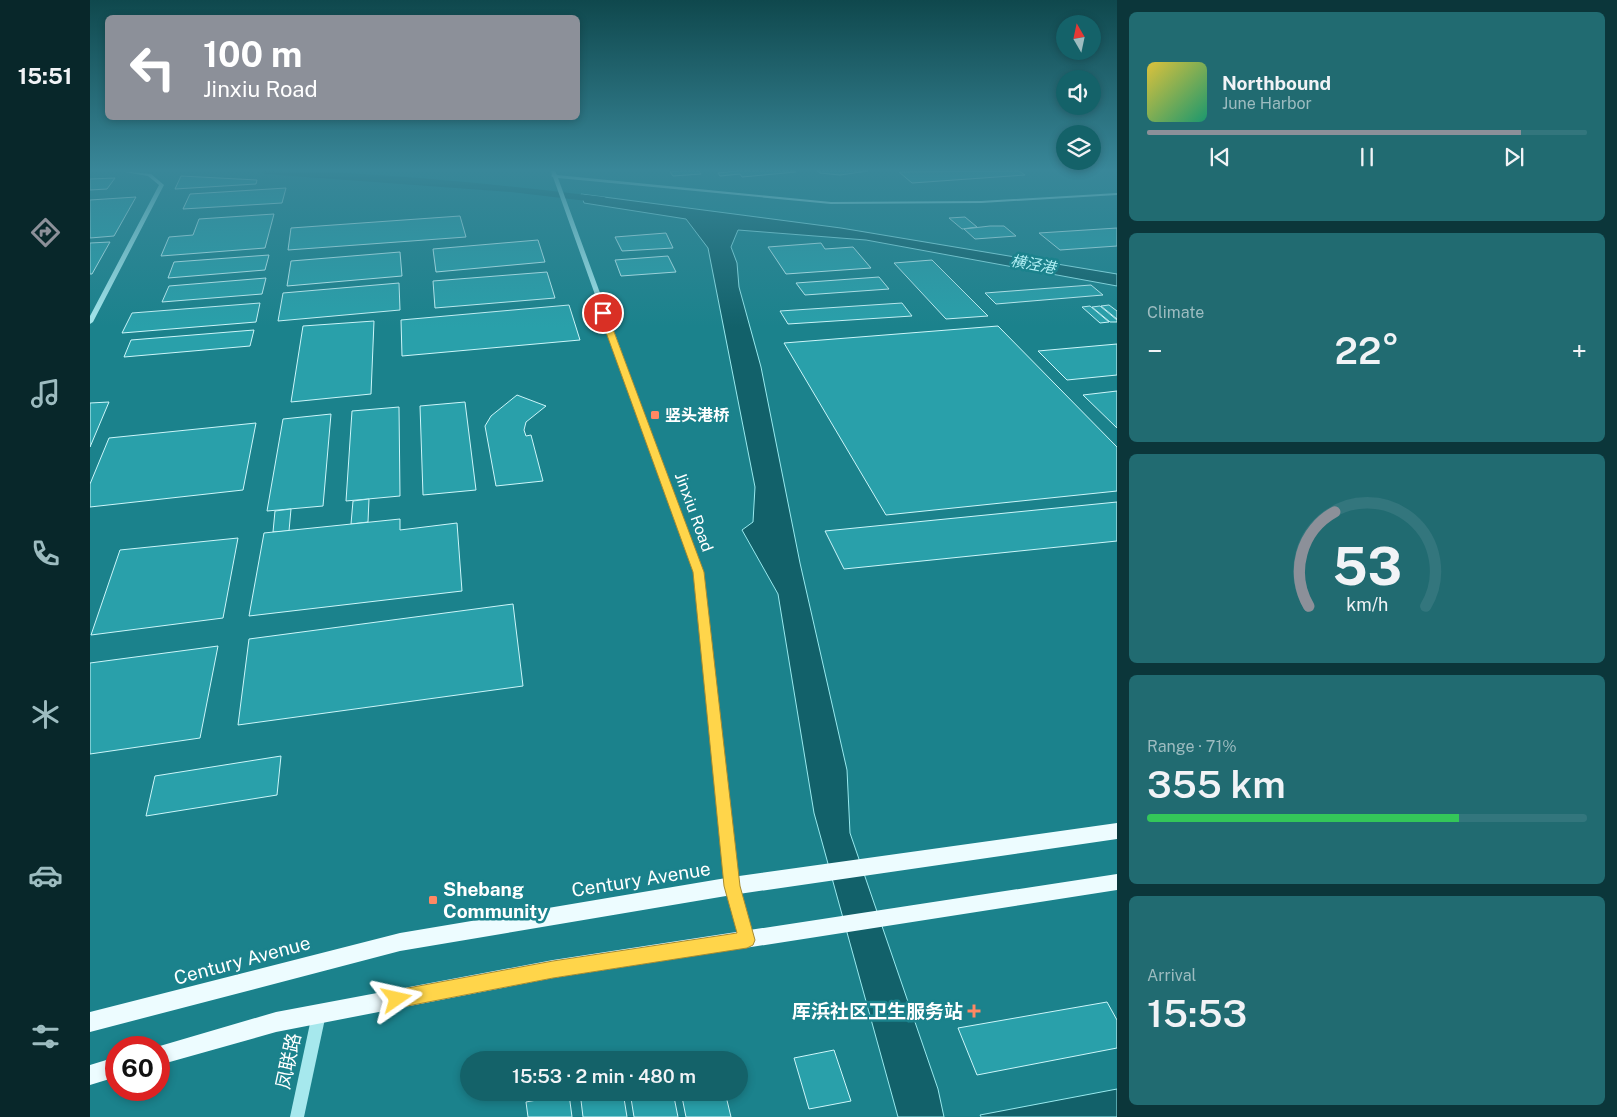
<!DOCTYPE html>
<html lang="en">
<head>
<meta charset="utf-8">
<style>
  :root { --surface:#146269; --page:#216b71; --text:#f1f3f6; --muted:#9dbcc0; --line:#33767d; --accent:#8c9099 }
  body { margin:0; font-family:"Public Sans","Noto Sans SC",sans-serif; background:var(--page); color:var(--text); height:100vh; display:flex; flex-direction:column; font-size:19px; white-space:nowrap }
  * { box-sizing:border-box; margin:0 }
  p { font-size:16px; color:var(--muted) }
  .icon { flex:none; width:28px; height:28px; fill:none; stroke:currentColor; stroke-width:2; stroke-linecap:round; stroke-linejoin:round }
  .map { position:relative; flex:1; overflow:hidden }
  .drawer { display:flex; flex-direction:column; gap:12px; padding:12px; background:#0b363a; width:500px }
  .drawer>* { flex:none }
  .hud { position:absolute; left:15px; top:15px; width:475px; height:105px; border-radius:8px; box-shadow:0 2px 8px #0003; background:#8c9099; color:#fff; overflow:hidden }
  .needle { width:32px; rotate:351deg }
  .fabs { position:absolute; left:966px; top:15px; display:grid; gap:10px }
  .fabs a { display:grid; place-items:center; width:45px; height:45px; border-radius:50%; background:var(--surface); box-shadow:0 2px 8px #0003; font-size:25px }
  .speed { position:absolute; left:15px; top:1036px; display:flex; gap:10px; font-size:25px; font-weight:700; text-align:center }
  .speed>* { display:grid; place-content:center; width:65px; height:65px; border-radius:50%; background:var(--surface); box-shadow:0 2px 8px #0003; line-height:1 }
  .speed .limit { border:8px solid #d22; background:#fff; color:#111 }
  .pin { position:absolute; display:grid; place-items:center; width:42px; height:42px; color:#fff; margin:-21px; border:2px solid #fff; border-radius:50%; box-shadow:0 1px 5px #0007 }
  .me { position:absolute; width:55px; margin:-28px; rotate:79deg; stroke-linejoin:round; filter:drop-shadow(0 0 4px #0008) }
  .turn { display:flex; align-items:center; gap:18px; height:105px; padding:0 15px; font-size:22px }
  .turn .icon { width:65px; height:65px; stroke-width:2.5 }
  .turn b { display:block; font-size:35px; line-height:42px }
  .big { font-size:38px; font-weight:600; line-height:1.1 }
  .drawer .tile { flex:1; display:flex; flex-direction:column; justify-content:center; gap:8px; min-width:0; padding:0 18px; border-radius:8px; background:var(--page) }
  .drawer .dial { align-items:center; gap:0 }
  .dial svg { height:130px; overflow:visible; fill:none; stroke:var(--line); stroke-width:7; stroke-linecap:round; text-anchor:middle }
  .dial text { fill:var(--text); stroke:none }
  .song { display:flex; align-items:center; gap:15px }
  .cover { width:60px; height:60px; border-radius:8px; background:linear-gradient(135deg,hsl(50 70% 55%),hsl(160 70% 35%)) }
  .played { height:5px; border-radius:2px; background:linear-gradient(90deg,var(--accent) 85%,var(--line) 85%) }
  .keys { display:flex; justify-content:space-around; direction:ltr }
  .heat { display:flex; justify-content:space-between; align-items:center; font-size:28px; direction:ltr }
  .charge { height:8px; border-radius:4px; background:linear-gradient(90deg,#34c759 71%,var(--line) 0) }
  .trip { position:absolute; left:370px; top:1051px; width:288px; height:50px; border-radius:25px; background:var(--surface); box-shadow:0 2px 8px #0003; font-weight:600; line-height:50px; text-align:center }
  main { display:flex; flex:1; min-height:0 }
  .menu { display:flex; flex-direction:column; width:90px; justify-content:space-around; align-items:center; background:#08272a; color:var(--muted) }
  .menu .icon { width:35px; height:35px }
  .menu .on { color:var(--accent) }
  .menu b { font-size:22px; color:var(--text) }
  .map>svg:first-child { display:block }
  .water { fill:#12616a; stroke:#99eaef }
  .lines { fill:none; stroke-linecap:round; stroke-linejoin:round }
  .canal { fill:#12616a; fill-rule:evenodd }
  .building { fill:#29a0aa; stroke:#ccf6fa }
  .minor { fill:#a6e8ed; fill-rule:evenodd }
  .major { fill:#edfcff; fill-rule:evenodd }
  .route { fill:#ffd54a; stroke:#a68a30 }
  .poi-dot { fill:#ff8863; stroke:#1b828c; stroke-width:2 }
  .labels { text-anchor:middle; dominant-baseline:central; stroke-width:5; stroke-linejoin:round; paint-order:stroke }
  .far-water-label { font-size:15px; font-style:italic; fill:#b2f0f5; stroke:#1b828c }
  .poi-label { font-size:16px; font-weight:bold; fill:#fff; stroke:#1b828c; text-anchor:start }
  .street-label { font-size:16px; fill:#fff; stroke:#1b828c }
  .near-street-label { font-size:19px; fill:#fff; stroke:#1b828c }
  .near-poi-label { font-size:19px; font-weight:bold; fill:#fff; stroke:#1b828c; text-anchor:start }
</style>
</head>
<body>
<main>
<nav class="menu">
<b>15:51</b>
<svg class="icon on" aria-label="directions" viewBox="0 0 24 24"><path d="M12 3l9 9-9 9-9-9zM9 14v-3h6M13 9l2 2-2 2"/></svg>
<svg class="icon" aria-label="music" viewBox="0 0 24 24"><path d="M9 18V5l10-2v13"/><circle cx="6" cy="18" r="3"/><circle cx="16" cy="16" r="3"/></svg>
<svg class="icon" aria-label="phone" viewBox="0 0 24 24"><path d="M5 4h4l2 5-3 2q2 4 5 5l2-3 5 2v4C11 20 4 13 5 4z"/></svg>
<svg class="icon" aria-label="climate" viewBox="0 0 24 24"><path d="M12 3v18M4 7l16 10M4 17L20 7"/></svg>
<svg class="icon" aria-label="car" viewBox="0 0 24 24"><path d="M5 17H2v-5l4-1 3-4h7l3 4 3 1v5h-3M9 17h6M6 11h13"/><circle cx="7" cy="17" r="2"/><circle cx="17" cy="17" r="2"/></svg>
<svg class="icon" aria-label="filters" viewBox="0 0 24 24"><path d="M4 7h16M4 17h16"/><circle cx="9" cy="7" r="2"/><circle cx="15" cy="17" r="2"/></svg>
</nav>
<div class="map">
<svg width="1027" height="1117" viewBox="0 0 1027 1117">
  <rect width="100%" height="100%" fill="#1b828c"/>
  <g class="water">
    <path d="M491,194L751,228L1027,274V286L776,240L648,230L641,247L647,263L649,287L671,367L710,563L757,770L760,833L848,1089L854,1117H808L724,813L688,594L652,530L663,522L665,487L618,248L596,219L494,203Z"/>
    <path d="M1027,1089V1117H891L890,1115Z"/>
  </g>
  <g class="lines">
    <path class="canal" d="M171,171C284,171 402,184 514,197L519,200L514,203L421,192L175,174Z"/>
  </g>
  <g class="building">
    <path d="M589,171H609L611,174L583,176L580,172Z"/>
    <path d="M647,171H705L706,172L652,177L650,174L630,176L628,173Z"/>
    <path d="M727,171H778L750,175L730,173Z"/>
    <path d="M929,171L935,175L822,183L809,172Z"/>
    <path d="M91,176L167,180L166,184L85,189Z"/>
    <path d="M25,178L17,189L0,190V179Z"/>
    <path d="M196,188L192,203L93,209L100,194Z"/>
    <path d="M46,197L24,236L0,238V200Z"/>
    <path d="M184,214L175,248L71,256L79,237L103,235L109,219Z"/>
    <path d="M370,216L376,237L198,250L201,228Z"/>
    <path d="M875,217L887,227L872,229L859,218Z"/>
    <path d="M900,226H914L926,236L885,239L874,229Z"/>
    <path d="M1027,228V246L970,250L949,233Z"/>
    <path d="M576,233L583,248L532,251L525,237Z"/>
    <path d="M448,240L455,262L346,272L343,249Z"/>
    <path d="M20,242L2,274H0V243Z"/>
    <path d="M731,243L735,249L763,247L781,268L696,274L678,247Z"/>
    <path d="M310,252L312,276L197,286L201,261Z"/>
    <path d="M179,255L175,270L78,278L84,262Z"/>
    <path d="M578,256L586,272L531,276L525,260Z"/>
    <path d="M842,260L898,316L856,319L804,263Z"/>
    <path d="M457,272L465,298L345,308L343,281Z"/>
    <path d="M789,277L799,289L715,295L706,283Z"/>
    <path d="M176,278L172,294L72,302L79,286Z"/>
    <path d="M309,283L310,310L188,321L193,293Z"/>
    <path d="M1001,285L1013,295L906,304L895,293Z"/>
    <path d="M170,303L166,322L32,333L42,313Z"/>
    <path d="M812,303L822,316L698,324L690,311Z"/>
    <path d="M479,305L490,340L312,356L311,320Z"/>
    <path d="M1019,305L1027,311V319L1011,306Z"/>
    <path d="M1000,306L1019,322L1010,323L992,307Z"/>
    <path d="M1010,306L1027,320V322H1020L1002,307Z"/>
    <path d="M284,321L281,394L201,402L213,326Z"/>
    <path d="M908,326L1027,447V491L796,515L694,343Z"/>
    <path d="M164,330L160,346L34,357L41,340Z"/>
    <path d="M1027,344V375L977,380L948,351Z"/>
    <path d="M1027,391V428L993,395Z"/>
    <path d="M427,395L456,406L436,422L434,430L436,436L441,435L453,481L406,486L395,426L401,416Z"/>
    <path d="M19,402L0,447V403Z"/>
    <path d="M375,402L386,490L333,495L330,406Z"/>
    <path d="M309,407L310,496L256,501L262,411Z"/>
    <path d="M241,414L233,506L177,511L193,419Z"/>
    <path d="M166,423L153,490L0,507V484L19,438Z"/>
    <path d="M279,499L278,522L261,524L263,501Z"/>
    <path d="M1027,502V541L754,569L735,531Z"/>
    <path d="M201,509L199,531L183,532L185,511Z"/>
    <path d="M310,519V530L367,523L372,591L159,616L174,533Z"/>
    <path d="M148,538L133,618L1,635L30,550Z"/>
    <path d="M423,604L433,686L148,725L159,639Z"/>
    <path d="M128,646L110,738L0,754V663Z"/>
    <path d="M191,756L187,795L56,816L65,776Z"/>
    <path d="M1017,1002L1027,1020V1048L887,1075L868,1028Z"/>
    <path d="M744,1050L761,1101L719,1109L704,1058Z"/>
    <path d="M490,1092H533L537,1117H493Z"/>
    <path d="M540,1092H583L588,1117H544Z"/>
    <path d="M591,1092H635L641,1117H596Z"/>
    <path d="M479,1094L482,1117H438L436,1102Z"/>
  </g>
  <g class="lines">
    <g class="minor">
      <path d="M29,171L61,174L74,185L3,322L0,324V316L69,185L58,176Z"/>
      <path d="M461,171H465L467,175L741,202L891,201L1027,193V195L891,203L741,204L468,178L612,572L648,886L663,939L662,944L657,945L652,944L651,939L636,886L604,572L463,177L461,176L462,175Z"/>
      <path d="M229,1007L234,1009L236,1014L214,1117H200L222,1014L224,1009Z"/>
    </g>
    <g class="major">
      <path d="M1027,823V839L642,895L310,951L0,1032V1012L310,933L642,877Z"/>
      <path d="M1027,874V890L463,978L186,1032L69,1065V1048H63L186,1012L463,960Z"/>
      <path d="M26,1057V1077L0,1085V1065Z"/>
    </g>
  </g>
  <linearGradient id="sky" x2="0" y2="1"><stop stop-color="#0f484d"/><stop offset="0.52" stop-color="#398799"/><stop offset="1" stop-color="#398799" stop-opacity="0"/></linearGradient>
  <rect width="1027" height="327" fill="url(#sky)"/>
  <path class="route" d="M513,310L517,313L614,572L650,886L665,940L663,945L657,948L463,978L307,1008L301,1005L298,999L301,993L307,990L463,961L647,933L634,886L603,572L509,313Z"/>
  <g class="poi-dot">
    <rect x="560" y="410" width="10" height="10" rx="2.5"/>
    <rect x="338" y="895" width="10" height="10" rx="2.5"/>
    <path d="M881.5 1003.5h5v5h5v5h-5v5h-5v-5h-5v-5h5z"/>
  </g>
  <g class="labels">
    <g class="far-water-label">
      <text transform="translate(943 264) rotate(10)">横泾港</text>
    </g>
    <g class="poi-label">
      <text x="575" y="415">竖头港桥</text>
    </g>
    <g class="street-label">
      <text transform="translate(604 512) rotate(70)">Jinxiu Road</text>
    </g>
    <g class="near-street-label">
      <text transform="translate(551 879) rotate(-9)">Century Avenue</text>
      <text transform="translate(152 960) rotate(-15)">Century Avenue</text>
      <text transform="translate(198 1061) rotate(-78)">凤联路</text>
    </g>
    <g class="near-poi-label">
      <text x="353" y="889">Shebang<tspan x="353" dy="22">Community</tspan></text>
      <text x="873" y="1011" text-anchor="end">厍浜社区卫生服务站</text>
    </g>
  </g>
</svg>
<div class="fabs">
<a><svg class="needle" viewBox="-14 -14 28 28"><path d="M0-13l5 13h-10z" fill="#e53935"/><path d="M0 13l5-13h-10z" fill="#9dbcc0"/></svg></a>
<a><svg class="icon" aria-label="sound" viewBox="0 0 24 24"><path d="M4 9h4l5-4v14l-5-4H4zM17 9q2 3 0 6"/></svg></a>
<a><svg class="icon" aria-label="layers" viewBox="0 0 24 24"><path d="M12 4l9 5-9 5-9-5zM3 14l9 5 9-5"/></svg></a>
</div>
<div class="speed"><div class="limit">60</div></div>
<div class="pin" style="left:513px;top:313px;background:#d93025"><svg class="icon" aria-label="arrive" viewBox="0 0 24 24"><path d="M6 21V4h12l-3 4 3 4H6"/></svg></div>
<svg class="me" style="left:307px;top:999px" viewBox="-20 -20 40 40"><path d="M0-17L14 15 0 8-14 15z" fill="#ffd54a" stroke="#fff" stroke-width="4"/></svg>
<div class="trip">15:53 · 2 min · 480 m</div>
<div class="hud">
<div class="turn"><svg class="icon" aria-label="left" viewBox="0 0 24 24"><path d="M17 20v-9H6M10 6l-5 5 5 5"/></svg><div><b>100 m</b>Jinxiu Road</div></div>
</div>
</div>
<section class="drawer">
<div class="tile">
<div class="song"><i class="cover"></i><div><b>Northbound</b><p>June Harbor</p></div></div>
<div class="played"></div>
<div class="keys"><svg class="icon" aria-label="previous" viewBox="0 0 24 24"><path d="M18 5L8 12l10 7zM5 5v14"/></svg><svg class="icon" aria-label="pause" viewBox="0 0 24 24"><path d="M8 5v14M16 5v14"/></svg><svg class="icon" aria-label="next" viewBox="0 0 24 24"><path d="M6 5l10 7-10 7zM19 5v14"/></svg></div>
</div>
<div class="tile"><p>Climate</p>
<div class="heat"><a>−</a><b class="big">22°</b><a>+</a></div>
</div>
<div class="tile dial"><svg viewBox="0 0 100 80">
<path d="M14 69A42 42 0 1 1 86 69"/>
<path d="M14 69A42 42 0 0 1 30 11" stroke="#8c9099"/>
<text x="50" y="56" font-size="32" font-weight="700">53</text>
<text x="50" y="72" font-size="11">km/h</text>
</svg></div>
<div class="tile"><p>Range · 71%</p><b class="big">355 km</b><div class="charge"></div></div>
<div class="tile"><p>Arrival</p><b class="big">15:53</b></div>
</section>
</main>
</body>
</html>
